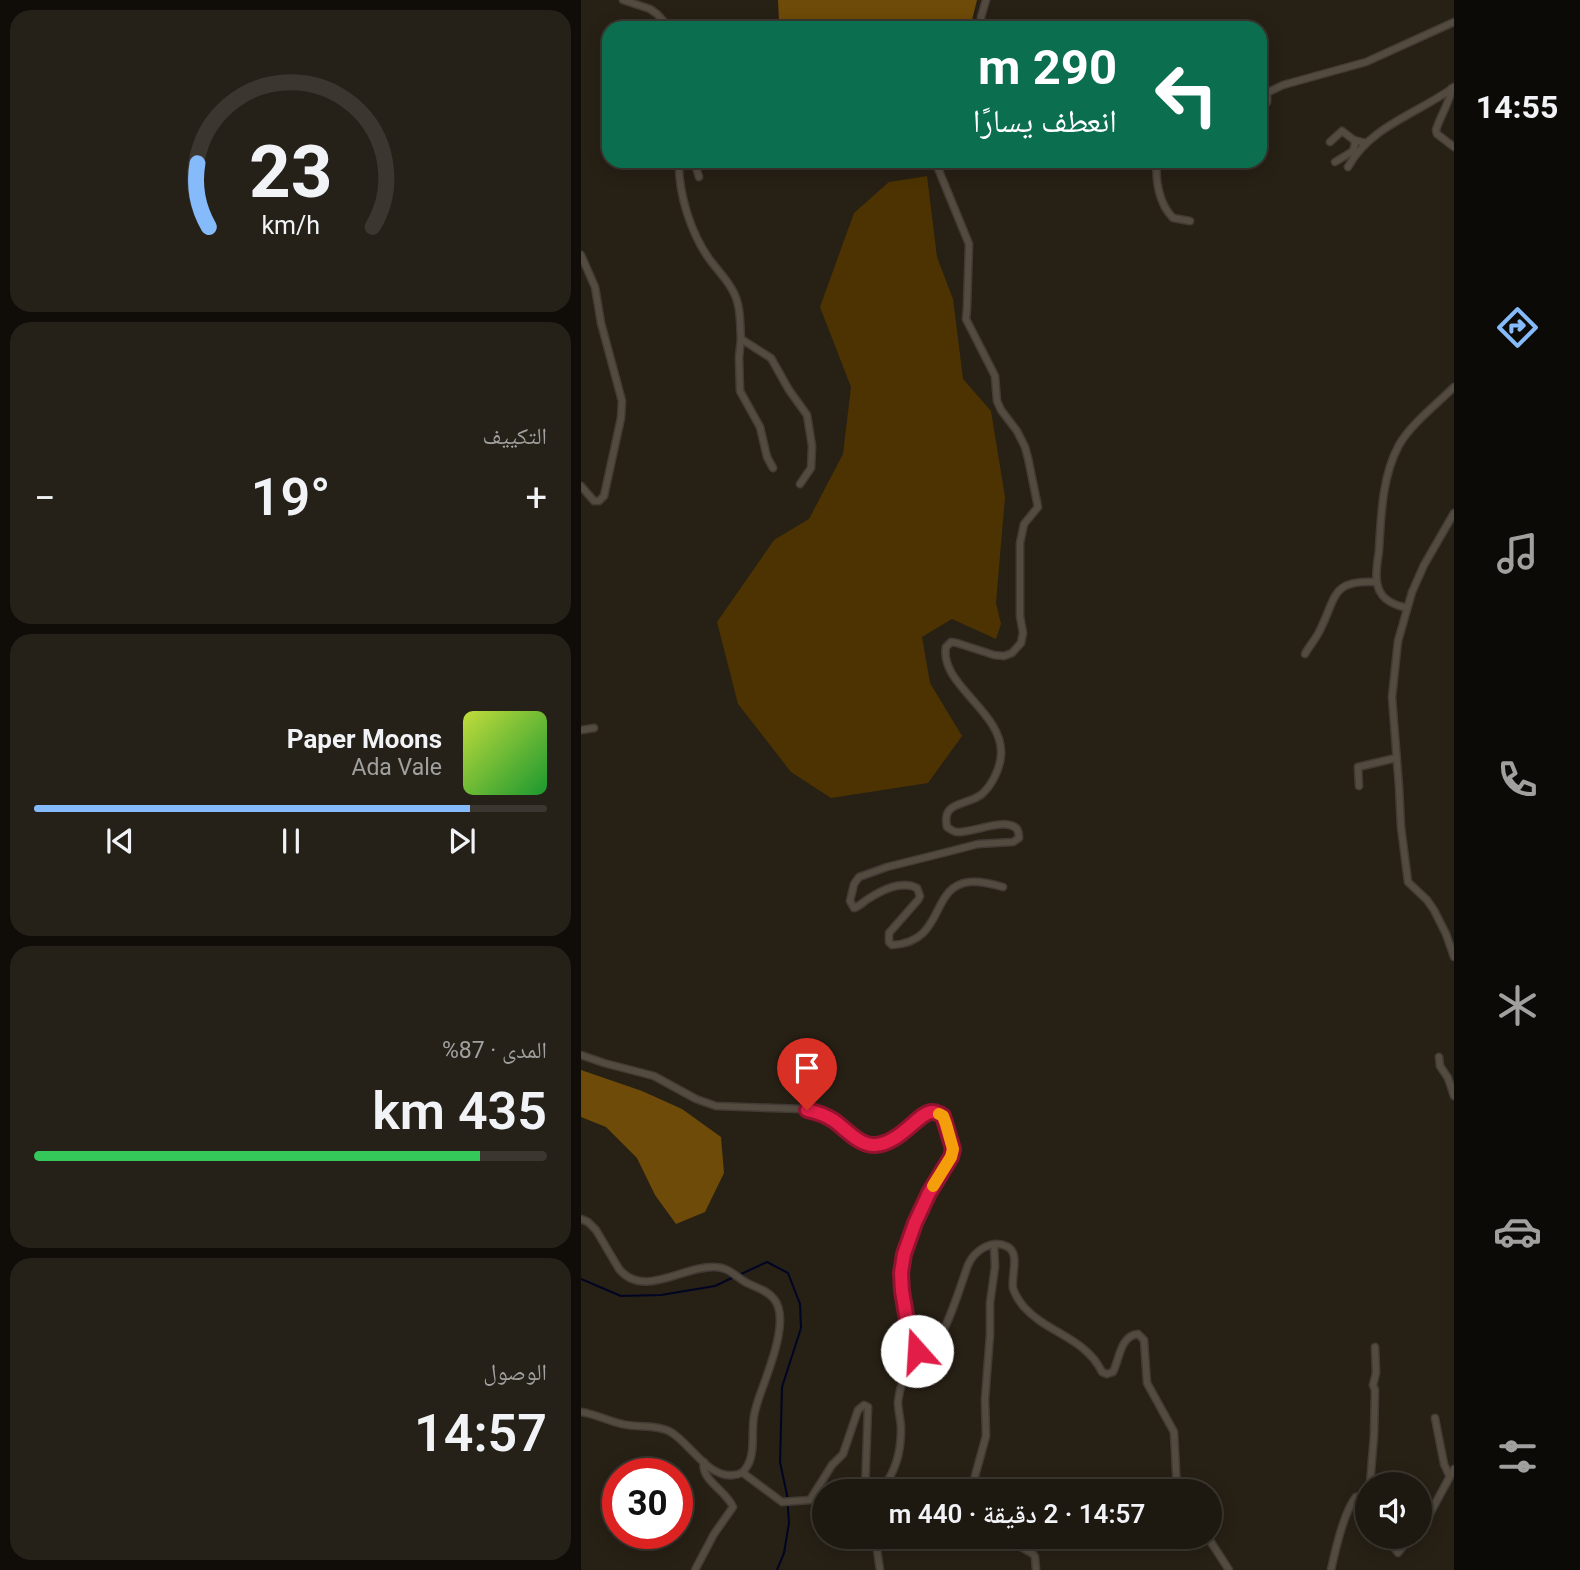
<!DOCTYPE html>
<html lang="ar">
<head>
<meta charset="utf-8">
<style>
  :root { --surface:#1d1810; --page:#252119; --text:#f1f3f6; --muted:#a0a09f; --line:#3b3730; --accent:#85bbfb }
  body { margin:0; font-family:Roboto,"Noto Naskh Arabic",sans-serif; background:var(--page); color:var(--text); direction:rtl; height:100vh; display:flex; flex-direction:column; font-size:26px; white-space:nowrap }
  * { box-sizing:border-box; margin:0 }
  p { font-size:23px; color:var(--muted) }
  .icon { flex:none; width:38px; height:38px; fill:none; stroke:currentColor; stroke-width:2; stroke-linecap:round; stroke-linejoin:round }
  .map { position:relative; flex:1; overflow:hidden; direction:ltr }
  .side { display:flex; flex-direction:column; gap:10px; padding:10px; background:#100d09; width:581px }
  .side>* { flex:none }
  .banner { position:absolute; left:21px; top:21px; width:665px; height:147px; border-radius:21px; box-shadow:0 4px 18px #0003,0 0 0 2px var(--line); direction:rtl; background:#0b6e4f; color:#fff; overflow:hidden }
  .controls { position:absolute; left:774px; top:1472px; display:grid; gap:14px }
  .controls a { display:grid; place-items:center; width:77px; height:77px; border-radius:50%; background:var(--surface); box-shadow:0 4px 18px #0003,0 0 0 2px var(--line); font-size:35px }
  .speed { position:absolute; left:21px; top:1458px; display:flex; gap:14px; font-size:35px; font-weight:700; text-align:center }
  .speed>* { display:grid; place-content:center; width:91px; height:91px; border-radius:50%; background:var(--surface); box-shadow:0 4px 18px #0003,0 0 0 2px var(--line); line-height:1 }
  .speed .limit { border:10px solid #d22; background:#fff; color:#111 }
  .pin { position:absolute; display:grid; place-items:center; width:60px; height:60px; color:#fff; margin:-72px -30px; border-radius:50% 50% 50% 0; rotate:-45deg; box-shadow:0 0 7px #0007 }
  .pin .icon { rotate:45deg }
  .me { position:absolute; width:77px; margin:-38px; rotate:341deg; stroke-linejoin:round; filter:drop-shadow(0 0 5px #0008) }
  .turn { display:flex; align-items:center; gap:24px; height:147px; padding:0 35px; font-size:32px }
  .turn .icon { width:91px; height:91px; stroke-width:2.5 }
  .turn b { display:block; font-size:49px; line-height:60px }
  .big { font-size:52px; font-weight:600; line-height:1.1 }
  .side .tile { flex:1; display:flex; flex-direction:column; justify-content:center; gap:10px; min-width:0; padding:0 24px; border-radius:21px; background:var(--page) }
  .side .dial { align-items:center; gap:0 }
  .dial svg { height:182px; overflow:visible; fill:none; stroke:var(--line); stroke-width:7; stroke-linecap:round; text-anchor:middle }
  .dial text { fill:var(--text); stroke:none }
  .song { display:flex; align-items:center; gap:21px }
  .cover { width:84px; height:84px; border-radius:10px; background:linear-gradient(135deg,hsl(70 70% 55%),hsl(130 70% 35%)) }
  .played { height:7px; border-radius:4px; background:linear-gradient(90deg,var(--accent) 85%,var(--line) 85%) }
  .keys { display:flex; justify-content:space-around; direction:ltr }
  .heat { display:flex; justify-content:space-between; align-items:center; font-size:38px; direction:ltr }
  .charge { height:10px; border-radius:5px; background:linear-gradient(90deg,#34c759 87%,var(--line) 0) }
  .trip { position:absolute; left:231px; top:1479px; width:410px; height:70px; border-radius:35px; background:var(--surface); box-shadow:0 4px 18px #0003,0 0 0 2px var(--line); font-weight:600; line-height:70px; text-align:center; direction:rtl }
  main { display:flex; flex:1; min-height:0 }
  .menu { display:flex; flex-direction:column; width:126px; justify-content:space-around; align-items:center; background:#0c0a06; color:var(--muted) }
  .menu .icon { width:49px; height:49px }
  .menu .current { color:var(--accent) }
  .menu b { font-size:32px; color:var(--text) }
  .map>svg:first-child { display:block }
  .green { fill:#4d3301 }
  .forest { fill:#6e4b08 }
  .lines { fill:none; stroke-linecap:round; stroke-linejoin:round }
  .stream { stroke:#000523; stroke-width:2 }
  .minor-casing { stroke:#423b35; stroke-width:9 }
  .minor { stroke:#534b40; stroke-width:6 }
  .route-casing { stroke:#92132f; stroke-width:18 }
  .route { stroke:#e11d48; stroke-width:12 }
  .slow { stroke:#f59e0b; stroke-width:12 }
</style>
</head>
<body>
<main>
<nav class="menu">
<b>14:55</b>
<svg class="icon current" aria-label="directions" viewBox="0 0 24 24"><path d="M12 3l9 9-9 9-9-9zM9 14v-3h6M13 9l2 2-2 2"/></svg>
<svg class="icon" aria-label="music" viewBox="0 0 24 24"><path d="M9 18V5l10-2v13"/><circle cx="6" cy="18" r="3"/><circle cx="16" cy="16" r="3"/></svg>
<svg class="icon" aria-label="phone" viewBox="0 0 24 24"><path d="M5 4h4l2 5-3 2q2 4 5 5l2-3 5 2v4C11 20 4 13 5 4z"/></svg>
<svg class="icon" aria-label="climate" viewBox="0 0 24 24"><path d="M12 3v18M4 7l16 10M4 17L20 7"/></svg>
<svg class="icon" aria-label="car" viewBox="0 0 24 24"><path d="M5 17H2v-5l4-1 3-4h7l3 4 3 1v5h-3M9 17h6M6 11h13"/><circle cx="7" cy="17" r="2"/><circle cx="17" cy="17" r="2"/></svg>
<svg class="icon" aria-label="filters" viewBox="0 0 24 24"><path d="M4 7h16M4 17h16"/><circle cx="9" cy="7" r="2"/><circle cx="15" cy="17" r="2"/></svg>
</nav>
<div class="map">
<svg width="873" height="1570" viewBox="0 0 873 1570">
  <rect width="100%" height="100%" fill="#272015"/>
  <path class="green" d="M346,176L356,257L372,299L382,379L410,411L424,497L415,603L420,624L415,639L371,619L341,637L349,683L381,736L347,783L250,798L210,772L157,704L136,622L193,540L228,519L262,454L270,387L239,307L273,213L308,182Z"/>
  <g class="forest">
    <path d="M197,0H396L389,28H188L189,26L198,21Z"/>
    <path d="M0,1070L61,1091L101,1109L140,1137L143,1173L124,1212L95,1224L74,1195L56,1158L25,1127L0,1117Z"/>
  </g>
  <g class="lines">
    <g class="stream">
      <path d="M158,1275L186,1262L207,1273L219,1304L220,1328L201,1387L199,1462L206,1495L208,1523L203,1553L196,1570"/>
      <path d="M0,1279L40,1296L80,1295L134,1286L153,1277"/>
    </g>
    <g class="minor-casing">
      <g id="minor">
        <path d="M42,0L69,9L76,14L89,28"/>
        <path d="M401,28L400,17L405,0"/>
        <path d="M871,88C868,104 860,114 855,130L856,134L873,147"/>
        <path d="M679,96L702,85L785,62L873,22"/>
        <path d="M679,111L686,102V95"/>
        <path d="M749,142L761,131L773,140L785,143"/>
        <path d="M98,161C97,193 110,234 129,260C138,272 152,286 156,301C160,313 159,327 160,339L190,358L208,390L226,415L231,446L230,468L219,484"/>
        <path d="M113,161L118,177"/>
        <path d="M354,161L388,244L386,308L385,319L414,376L416,401L420,410L436,431L444,447L447,458L457,507L443,524L439,543V616L442,633L440,643L431,653L423,656L413,655L376,643L370,642L365,647C358,685 423,712 420,755C419,769 411,785 401,794C387,806 360,800 366,827C369,829 371,831 375,832C392,834 439,810 438,838L432,842L397,844L366,852L306,867L278,877L273,884L269,901L273,908C279,906 282,902 287,899C301,890 320,880 336,888L339,896L337,900L308,933V942L311,945C365,942 348,887 388,882C400,881 411,884 422,887"/>
        <path d="M576,161C574,180 578,204 592,218L609,221"/>
        <path d="M754,162L772,151L774,144L773,140"/>
        <path d="M767,167C789,126 838,113 873,87"/>
        <path d="M0,255L14,287L20,323L41,401L40,418L23,496L18,501H13L0,486"/>
        <path d="M160,339L158,357L159,391L179,427L186,457L192,468"/>
        <path d="M873,513L843,565L831,592L817,641L811,697L818,787L820,827L827,882L846,900L853,910L865,934L873,957"/>
        <path d="M826,608C812,605 798,599 796,582C794,573 797,560 798,550C800,516 801,476 818,445C830,424 856,404 873,387"/>
        <path d="M724,654C728,646 735,639 739,630C756,596 750,580 795,582"/>
        <path d="M0,730L13,728"/>
        <path d="M778,786L777,767L815,758"/>
        <path d="M0,1055L23,1063L73,1076L115,1099L135,1106L220,1109C231,1110 241,1113 251,1119C264,1128 279,1147 297,1145C306,1144 314,1140 321,1134C329,1128 341,1112 351,1112C355,1112 359,1115 362,1116L365,1124L372,1149L370,1157L348,1193L330,1233L321,1264V1291L331,1347C335,1350 341,1353 347,1351C362,1346 381,1281 387,1265C393,1251 411,1238 427,1247C439,1254 430,1276 432,1288C434,1295 438,1301 443,1307C466,1333 505,1338 521,1372L526,1374L532,1372C539,1358 539,1336 557,1334L563,1340L566,1383L593,1432L596,1491"/>
        <path d="M858,1057L859,1066L867,1078L873,1096"/>
        <path d="M0,1219L7,1222L15,1230L38,1269C63,1299 103,1265 134,1267C150,1268 153,1276 166,1283C176,1288 186,1290 193,1299C208,1317 191,1361 184,1381C180,1392 175,1404 173,1416C170,1433 175,1454 165,1468C162,1473 158,1475 152,1475C126,1478 109,1442 88,1431C74,1424 56,1428 41,1424C27,1421 14,1414 0,1412"/>
        <path d="M854,1418L863,1464L868,1475"/>
        <path d="M162,1473L201,1502L229,1500L251,1465L262,1454L277,1410L283,1405L287,1407L284,1491"/>
        <path d="M789,1484L793,1435L794,1390L792,1385L795,1373L794,1347"/>
        <path d="M301,1491C314,1470 320,1455 320,1429C320,1420 317,1411 317,1402C319,1384 326,1366 333,1349"/>
        <path d="M392,1491L394,1476L405,1436L404,1399L409,1335V1303L414,1267L413,1245"/>
        <path d="M838,1527L847,1517L873,1469"/>
        <path d="M294,1536L299,1570"/>
        <path d="M421,1536L452,1554L454,1557L455,1570"/>
        <path d="M626,1536L648,1570"/>
        <path d="M805,1536L817,1553L830,1536"/>
        <path d="M114,1570L133,1534L152,1507C146,1491 119,1480 123,1462"/>
        <path d="M750,1570C754,1551 763,1511 775,1497L786,1495"/>
      </g>
    </g>
    <use href="#minor" class="minor"/>
  </g>
  <g class="lines">
    <g class="route-casing">
      <path id="route" d="M226,1110C235,1112 244,1115 252,1120C264,1128 278,1146 294,1145C319,1144 338,1112 351,1112C354,1112 359,1114 362,1116L372,1149L370,1157L348,1193L334,1223L323,1254L320,1273L321,1291L330,1344L336,1351"/>
    </g>
    <use href="#route" class="route"/>
    <path class="slow" d="M352,1186L370,1157L372,1149L365,1124L362,1116L358,1114"/>
  </g>
</svg>
<div class="controls">
<a><svg class="icon" aria-label="sound" viewBox="0 0 24 24"><path d="M4 9h4l5-4v14l-5-4H4zM17 9q2 3 0 6"/></svg></a>
</div>
<div class="speed"><div class="limit">30</div></div>
<div class="pin" style="left:226px;top:1110px;background:#d93025"><svg class="icon" aria-label="arrive" viewBox="0 0 24 24"><path d="M6 21V4h12l-3 4 3 4H6"/></svg></div>
<svg class="me" style="left:336px;top:1351px" viewBox="-20 -20 40 40"><circle r="19" fill="#fff"/><path d="M0-13L10 11 0 6-10 11z" fill="#e11d48"/></svg>
<div class="trip">14:57 · 2 دقيقة · 440 m</div>
<div class="banner">
<div class="turn"><svg class="icon" aria-label="left" viewBox="0 0 24 24"><path d="M17 20v-9H6M10 6l-5 5 5 5"/></svg><div><b>290 m</b>انعطف يسارًا</div></div>
</div>
</div>
<section class="side">
<div class="tile dial"><svg viewBox="0 0 100 80">
<path d="M14 69A42 42 0 1 1 86 69"/>
<path d="M14 69A42 42 0 0 1 9 41" stroke="#85bbfb"/>
<text x="50" y="56" font-size="32" font-weight="700">23</text>
<text x="50" y="72" font-size="11">km/h</text>
</svg></div>
<div class="tile"><p>التكييف</p>
<div class="heat"><a>−</a><b class="big">19°</b><a>+</a></div>
</div>
<div class="tile">
<div class="song"><i class="cover"></i><div><b>Paper Moons</b><p>Ada Vale</p></div></div>
<div class="played"></div>
<div class="keys"><svg class="icon" aria-label="previous" viewBox="0 0 24 24"><path d="M18 5L8 12l10 7zM5 5v14"/></svg><svg class="icon" aria-label="pause" viewBox="0 0 24 24"><path d="M8 5v14M16 5v14"/></svg><svg class="icon" aria-label="next" viewBox="0 0 24 24"><path d="M6 5l10 7-10 7zM19 5v14"/></svg></div>
</div>
<div class="tile"><p>المدى · 87%</p><b class="big">435 km</b><div class="charge"></div></div>
<div class="tile"><p>الوصول</p><b class="big">14:57</b></div>
</section>
</main>
</body>
</html>
